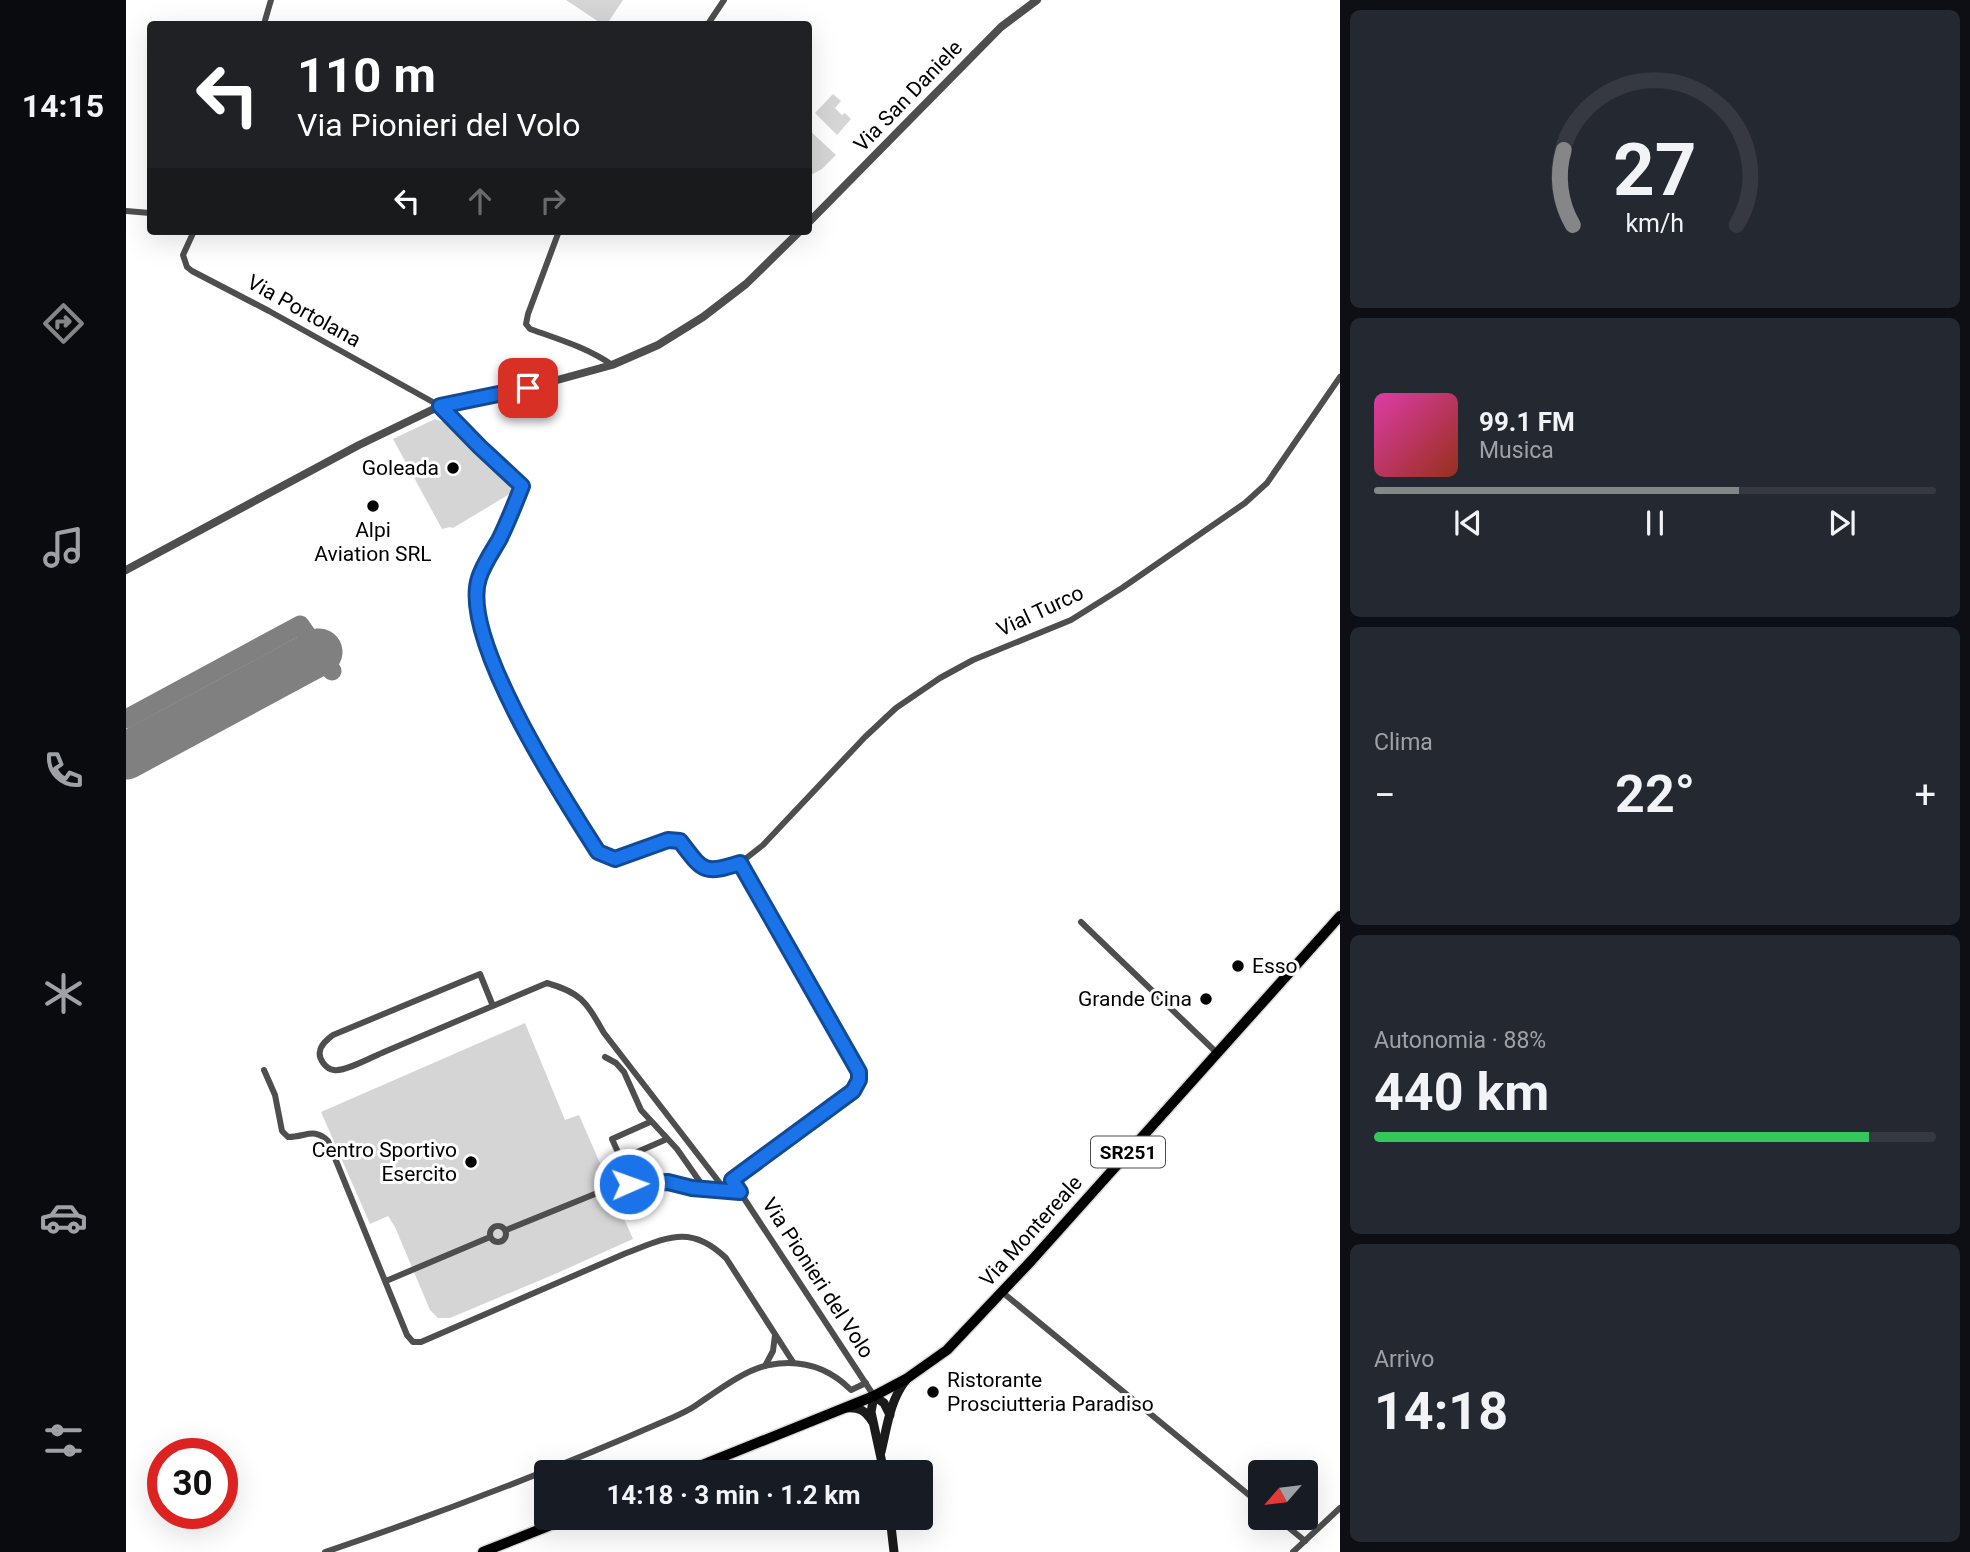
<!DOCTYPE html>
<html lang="it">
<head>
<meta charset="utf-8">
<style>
  :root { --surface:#171b24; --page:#242831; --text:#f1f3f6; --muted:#9ea1a6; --line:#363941; --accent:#858687 }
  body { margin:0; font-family:Roboto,sans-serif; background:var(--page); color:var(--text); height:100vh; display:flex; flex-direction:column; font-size:26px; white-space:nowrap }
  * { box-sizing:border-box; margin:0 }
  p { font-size:23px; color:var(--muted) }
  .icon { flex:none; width:38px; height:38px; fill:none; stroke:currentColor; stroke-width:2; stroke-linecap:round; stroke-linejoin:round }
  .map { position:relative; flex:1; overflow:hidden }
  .side { display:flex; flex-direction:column; gap:10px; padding:10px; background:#0d0f14; width:630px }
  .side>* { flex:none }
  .guide { position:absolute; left:21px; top:21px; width:665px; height:214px; border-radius:7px; box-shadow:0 7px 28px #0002; background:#202124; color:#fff; overflow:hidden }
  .needle { width:46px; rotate:242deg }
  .controls { position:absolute; left:1122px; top:1460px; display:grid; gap:14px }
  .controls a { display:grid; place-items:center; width:70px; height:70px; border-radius:7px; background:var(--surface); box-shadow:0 7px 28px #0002; font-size:35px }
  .speed { position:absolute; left:21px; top:1438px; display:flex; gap:14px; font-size:35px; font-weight:700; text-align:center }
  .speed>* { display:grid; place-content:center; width:91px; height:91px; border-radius:50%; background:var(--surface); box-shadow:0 7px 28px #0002; line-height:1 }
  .speed .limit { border:10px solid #d22; background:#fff; color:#111 }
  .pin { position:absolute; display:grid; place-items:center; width:60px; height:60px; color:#fff; margin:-30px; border-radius:14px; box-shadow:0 4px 10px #0006 }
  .me { position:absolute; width:77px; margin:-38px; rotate:88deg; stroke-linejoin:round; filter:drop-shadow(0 0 5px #0008) }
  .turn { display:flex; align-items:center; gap:24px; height:147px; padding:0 35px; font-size:32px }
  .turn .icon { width:91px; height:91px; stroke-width:2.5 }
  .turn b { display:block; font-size:49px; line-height:60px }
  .lanes { display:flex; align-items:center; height:66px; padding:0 35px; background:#0003; justify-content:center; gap:35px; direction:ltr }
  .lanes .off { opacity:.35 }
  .big { font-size:52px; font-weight:700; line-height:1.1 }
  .side .tile { flex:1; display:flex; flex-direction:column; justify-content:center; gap:10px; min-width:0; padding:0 24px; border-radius:10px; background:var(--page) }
  .side .dial { align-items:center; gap:0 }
  .dial svg { height:182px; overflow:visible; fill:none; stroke:var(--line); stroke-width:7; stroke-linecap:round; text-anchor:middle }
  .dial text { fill:var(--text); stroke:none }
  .song { display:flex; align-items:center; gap:21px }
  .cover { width:84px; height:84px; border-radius:10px; background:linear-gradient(135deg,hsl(320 70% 55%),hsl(10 70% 35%)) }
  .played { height:7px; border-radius:4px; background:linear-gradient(90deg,var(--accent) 65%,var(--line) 65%) }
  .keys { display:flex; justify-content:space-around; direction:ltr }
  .heat { display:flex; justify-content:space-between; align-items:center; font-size:38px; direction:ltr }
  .charge { height:10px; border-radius:5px; background:linear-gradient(90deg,#34c759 88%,var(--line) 0) }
  .trip { position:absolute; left:408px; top:1460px; width:399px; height:70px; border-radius:7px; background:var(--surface); box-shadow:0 7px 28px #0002; font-weight:700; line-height:70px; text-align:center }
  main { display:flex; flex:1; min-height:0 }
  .menu { display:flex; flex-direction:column; width:126px; justify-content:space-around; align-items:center; background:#090b0e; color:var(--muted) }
  .menu .icon { width:49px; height:49px }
  .menu .on { color:var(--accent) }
  .menu b { font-size:32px; color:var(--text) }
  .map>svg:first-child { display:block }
  .green { fill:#d5d5d5 }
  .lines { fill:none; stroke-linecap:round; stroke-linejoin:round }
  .taxiway { stroke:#808080; stroke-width:19 }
  .runway { stroke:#808080; stroke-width:47 }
  .primary-casing { stroke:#dbdbdb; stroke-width:13 }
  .minor { stroke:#4e4e4e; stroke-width:6 }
  .tertiary { stroke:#4e4e4e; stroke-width:8 }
  .secondary { stroke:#1b1b1b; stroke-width:9 }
  .primary { stroke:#000; stroke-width:10 }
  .route-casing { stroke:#114b97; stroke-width:18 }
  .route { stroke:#1a73e8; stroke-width:12 }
  .poi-dot { fill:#000; stroke:#fff; stroke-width:2.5 }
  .labels { text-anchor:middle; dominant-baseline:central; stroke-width:6; stroke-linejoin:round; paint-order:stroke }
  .shield { fill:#fff; stroke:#4c4c4c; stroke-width:2 }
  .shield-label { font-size:19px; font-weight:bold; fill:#000 }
  .street-label { font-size:21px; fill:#000; stroke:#fff }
  .poi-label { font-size:21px; fill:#000; stroke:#fff; text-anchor:end }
</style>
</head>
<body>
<main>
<nav class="menu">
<b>14:15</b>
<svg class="icon on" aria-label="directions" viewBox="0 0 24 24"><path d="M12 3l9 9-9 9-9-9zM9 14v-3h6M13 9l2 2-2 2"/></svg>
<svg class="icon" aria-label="music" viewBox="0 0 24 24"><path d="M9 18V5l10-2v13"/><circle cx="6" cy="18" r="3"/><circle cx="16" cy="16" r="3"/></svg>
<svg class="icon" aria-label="phone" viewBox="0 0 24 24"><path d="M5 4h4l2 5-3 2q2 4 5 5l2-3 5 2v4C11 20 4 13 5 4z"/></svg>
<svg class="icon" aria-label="climate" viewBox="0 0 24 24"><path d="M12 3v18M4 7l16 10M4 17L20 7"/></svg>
<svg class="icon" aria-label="car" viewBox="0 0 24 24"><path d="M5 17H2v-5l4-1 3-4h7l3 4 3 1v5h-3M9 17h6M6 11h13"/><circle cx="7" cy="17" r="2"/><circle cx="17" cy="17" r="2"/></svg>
<svg class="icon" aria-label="filters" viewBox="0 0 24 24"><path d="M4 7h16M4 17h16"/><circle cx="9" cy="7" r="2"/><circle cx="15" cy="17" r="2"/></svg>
</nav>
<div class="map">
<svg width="1214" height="1552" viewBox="0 0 1214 1552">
  <rect width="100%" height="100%" fill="#fff"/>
  <g class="green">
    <path d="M440,0H497L481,24H476Z"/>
    <path d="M707,94L715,101L709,108L716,115L719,113L725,119L711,135L689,113Z"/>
    <path d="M682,129L710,155L696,169L683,176Z"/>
    <path d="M309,419L323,424L382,480L388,489L387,492L327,528L324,527L316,529L267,439Z"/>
    <path d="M399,1023L439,1120L453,1115L507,1239L429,1274L324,1318H312L304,1310L269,1227L262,1216L244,1224L195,1112Z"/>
  </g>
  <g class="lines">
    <path class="taxiway" d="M0,719L174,625L206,671"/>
    <path class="runway" d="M0,756L193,652"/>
    <g class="primary-casing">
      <g id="primary">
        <path d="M559,1472L748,1396L780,1379L821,1350L906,1260L1214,916"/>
        <path d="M357,1552L445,1517"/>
      </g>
    </g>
    <g class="minor">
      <path d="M138,24L145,0"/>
      <path d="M582,24L598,0"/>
      <path d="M0,211L24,213"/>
      <path d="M68,231L57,255L61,267L66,271L143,311L314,406L354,447L396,486L381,525L353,579L350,606L373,677L395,725L472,852L489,859L542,840L554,841L574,867L591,870L614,863L733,1072V1080L727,1091L606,1180L748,1396"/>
      <path d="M433,231L402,314L400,324L404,329C432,339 462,348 486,365"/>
      <path d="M614,863L637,845L739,737L770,708L814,678L847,660L945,620L996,588L1119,503L1141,483L1214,377"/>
      <path d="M955,922L1091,1053"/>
      <path d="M367,1006L354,974L207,1035C202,1039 195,1044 194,1051C192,1059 200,1069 208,1070C219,1072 248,1056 258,1052C313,1029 367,1006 421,983C456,993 460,1002 478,1033L600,1191"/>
      <path d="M479,1057L490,1063L498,1072L515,1110L551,1149L579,1189"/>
      <path d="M138,1070L149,1095L156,1131L162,1137C180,1137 188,1127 202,1141L281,1335L287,1342H295L498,1254C540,1238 564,1223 600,1258L667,1362"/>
      <path d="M524,1122L486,1139L495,1159L541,1139"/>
      <path d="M495,1159L503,1184"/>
      <circle cx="372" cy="1234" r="8"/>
      <path d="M380,1230L491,1185L542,1182L566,1187L614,1192"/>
      <path d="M260,1281L364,1237"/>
      <path d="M876,1292L1134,1504"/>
      <path d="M639,1366L647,1351L649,1335"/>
      <path d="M1150,1517L1179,1541"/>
      <path d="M199,1552C315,1513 429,1469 541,1420C550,1416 560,1412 569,1406C590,1392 618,1370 643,1365C674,1359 702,1367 725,1390L740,1383"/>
      <path d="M1167,1552L1214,1508"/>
    </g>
    <g class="tertiary">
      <path d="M682,223L875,27L911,0"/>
      <path d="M0,570L233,445L314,406L402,388L486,365L532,345L577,317L620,284L674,231"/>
    </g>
    <g class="secondary">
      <path d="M720,1408C733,1407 739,1410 746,1421"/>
      <path d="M755,1452C761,1427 764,1400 780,1380"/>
      <path d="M758,1472L745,1412L748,1396L758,1403L764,1415"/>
      <path d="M764,1517L768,1552"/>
    </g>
    <use href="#primary" class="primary"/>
  </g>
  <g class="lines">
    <g class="route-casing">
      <path id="route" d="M402,388L314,406L354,447L396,486C389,504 382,522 373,540C366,552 357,565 353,578C333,638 438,799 472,852L489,859L542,840L554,841C577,871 577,875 614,863L733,1072V1080L727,1091L606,1180L614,1192L566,1188L542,1182L503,1184"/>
    </g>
    <use href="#route" class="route"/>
  </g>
  <g class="poi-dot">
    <circle cx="327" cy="468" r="7"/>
    <circle cx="247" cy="506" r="7"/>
    <circle cx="1112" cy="966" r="7"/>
    <circle cx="1080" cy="999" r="7"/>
    <circle cx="345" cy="1162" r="7"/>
    <circle cx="807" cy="1392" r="7"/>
  </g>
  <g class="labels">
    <rect class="shield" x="965" y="1136.5" width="74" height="31" rx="5"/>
    <g class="shield-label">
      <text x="1002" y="1152">SR251</text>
    </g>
    <g class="street-label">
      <text transform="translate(782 96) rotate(-46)">Via San Daniele</text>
      <text transform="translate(178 311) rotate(29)">Via Portolana</text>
      <text transform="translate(914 611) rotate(-25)">Vial Turco</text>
      <text transform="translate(905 1231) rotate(-48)">Via Montereale</text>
      <text transform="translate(692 1278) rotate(57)">Via Pionieri del Volo</text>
    </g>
    <g class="poi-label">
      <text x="313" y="468">Goleada</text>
      <text x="247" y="530" text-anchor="middle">Alpi<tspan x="247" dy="24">Aviation SRL</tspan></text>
      <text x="1126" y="966" text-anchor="start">Esso</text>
      <text x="1066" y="999">Grande Cina</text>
      <text x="331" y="1150">Centro Sportivo<tspan x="331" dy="24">Esercito</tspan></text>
      <text x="821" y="1380" text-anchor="start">Ristorante<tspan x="821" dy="24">Prosciutteria Paradiso</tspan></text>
    </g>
  </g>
</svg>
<div class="controls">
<a><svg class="needle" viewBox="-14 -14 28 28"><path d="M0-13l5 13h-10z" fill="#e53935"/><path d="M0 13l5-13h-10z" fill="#9ea1a6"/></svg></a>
</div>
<div class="speed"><div class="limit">30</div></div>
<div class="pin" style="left:402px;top:388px;background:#d93025"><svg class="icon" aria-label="arrive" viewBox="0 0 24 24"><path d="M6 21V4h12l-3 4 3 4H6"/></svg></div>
<svg class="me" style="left:503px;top:1184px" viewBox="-20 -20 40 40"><circle r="17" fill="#1a73e8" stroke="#fff" stroke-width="3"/><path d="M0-11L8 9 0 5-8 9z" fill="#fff"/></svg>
<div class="trip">14:18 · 3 min · 1.2 km</div>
<div class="guide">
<div class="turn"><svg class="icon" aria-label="left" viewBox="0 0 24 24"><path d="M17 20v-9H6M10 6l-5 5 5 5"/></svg><div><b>110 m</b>Via Pionieri del Volo</div></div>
<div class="lanes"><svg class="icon" aria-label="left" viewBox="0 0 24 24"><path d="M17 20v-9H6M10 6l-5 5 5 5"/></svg><svg class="icon off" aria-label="ahead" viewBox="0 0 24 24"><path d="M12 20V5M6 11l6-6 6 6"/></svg><svg class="icon off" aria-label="right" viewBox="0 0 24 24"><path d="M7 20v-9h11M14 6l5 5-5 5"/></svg></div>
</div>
</div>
<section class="side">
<div class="tile dial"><svg viewBox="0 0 100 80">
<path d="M14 69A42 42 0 1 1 86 69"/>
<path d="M14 69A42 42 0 0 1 10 36" stroke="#858687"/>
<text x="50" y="56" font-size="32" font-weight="700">27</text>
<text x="50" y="72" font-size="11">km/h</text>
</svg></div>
<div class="tile">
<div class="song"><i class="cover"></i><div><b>99.1 FM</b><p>Musica</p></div></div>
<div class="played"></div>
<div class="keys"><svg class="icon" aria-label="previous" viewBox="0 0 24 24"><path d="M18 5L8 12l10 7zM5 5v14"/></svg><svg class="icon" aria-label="pause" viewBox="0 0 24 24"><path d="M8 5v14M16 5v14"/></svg><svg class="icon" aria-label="next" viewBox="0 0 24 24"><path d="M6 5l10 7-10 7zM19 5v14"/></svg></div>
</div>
<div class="tile"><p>Clima</p>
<div class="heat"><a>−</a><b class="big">22°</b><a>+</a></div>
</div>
<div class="tile"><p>Autonomia · 88%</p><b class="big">440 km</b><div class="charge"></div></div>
<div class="tile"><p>Arrivo</p><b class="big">14:18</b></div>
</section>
</main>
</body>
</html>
